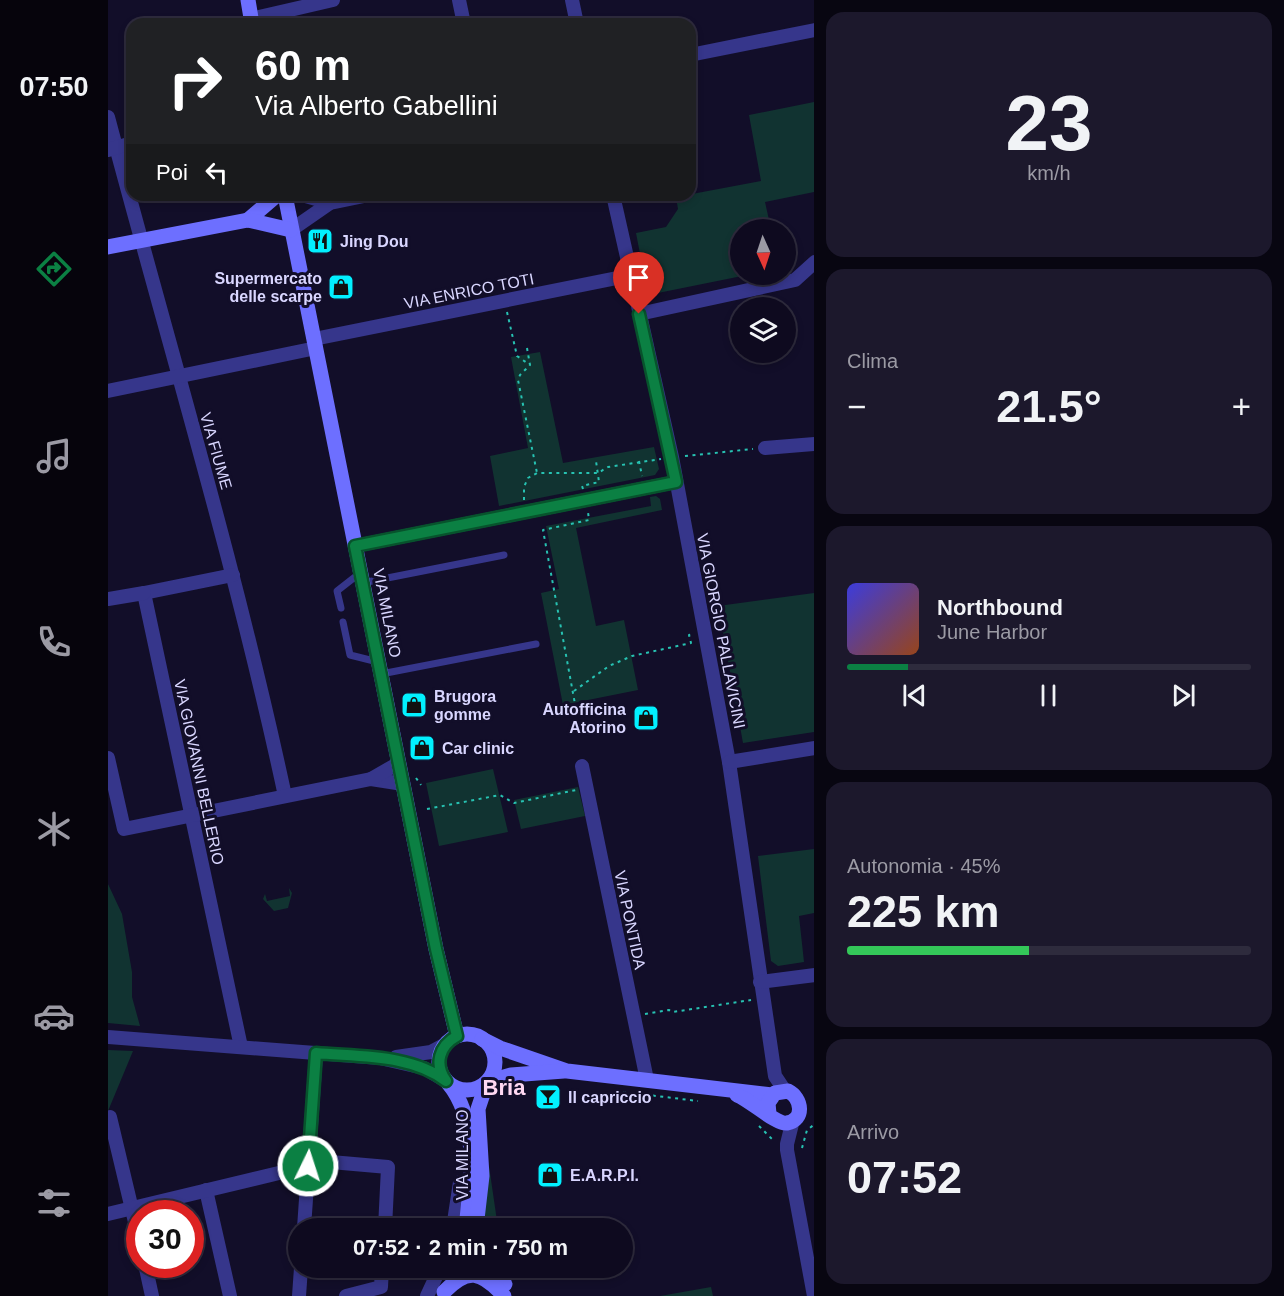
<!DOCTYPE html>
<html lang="it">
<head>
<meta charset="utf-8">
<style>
  :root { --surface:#0e0a1f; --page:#1c182c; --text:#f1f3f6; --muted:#9b9aa4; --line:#2e2b3d; --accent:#0b8043 }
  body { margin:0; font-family:Arial,sans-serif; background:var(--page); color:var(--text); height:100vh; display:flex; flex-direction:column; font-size:22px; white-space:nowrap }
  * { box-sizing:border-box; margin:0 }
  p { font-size:20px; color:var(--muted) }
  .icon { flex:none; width:33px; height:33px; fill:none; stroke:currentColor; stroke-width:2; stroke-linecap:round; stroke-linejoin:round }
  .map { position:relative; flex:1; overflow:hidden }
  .drawer { display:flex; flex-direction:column; gap:12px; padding:12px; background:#080611; width:470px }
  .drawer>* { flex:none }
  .hud { position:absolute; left:18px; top:18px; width:570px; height:183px; border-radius:18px; box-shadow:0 3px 9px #0003,0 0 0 2px var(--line); background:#202124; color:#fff; overflow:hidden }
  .needle { width:39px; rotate:177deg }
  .buttons { position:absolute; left:622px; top:219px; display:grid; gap:12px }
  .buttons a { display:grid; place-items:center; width:66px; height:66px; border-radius:50%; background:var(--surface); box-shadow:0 3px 9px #0003,0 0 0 2px var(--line); font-size:30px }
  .speed { position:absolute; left:18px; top:1200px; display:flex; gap:12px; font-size:30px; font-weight:700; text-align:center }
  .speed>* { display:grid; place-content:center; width:78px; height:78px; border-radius:50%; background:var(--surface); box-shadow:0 3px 9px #0003,0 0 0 2px var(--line); line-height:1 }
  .speed .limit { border:9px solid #d22; background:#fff; color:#111 }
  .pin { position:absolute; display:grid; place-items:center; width:51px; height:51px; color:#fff; margin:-62px -26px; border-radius:50% 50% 50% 0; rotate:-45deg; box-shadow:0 0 6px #0007 }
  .pin .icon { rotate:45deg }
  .me { position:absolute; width:66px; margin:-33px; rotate:4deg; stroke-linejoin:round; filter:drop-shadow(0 0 4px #0008) }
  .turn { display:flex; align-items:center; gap:21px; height:126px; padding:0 30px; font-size:27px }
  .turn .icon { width:78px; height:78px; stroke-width:2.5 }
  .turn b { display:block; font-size:42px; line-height:51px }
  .then { display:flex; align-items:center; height:57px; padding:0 30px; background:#0003; gap:12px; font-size:22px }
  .big { font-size:45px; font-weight:800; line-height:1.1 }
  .drawer .card { flex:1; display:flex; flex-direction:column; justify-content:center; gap:9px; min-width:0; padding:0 21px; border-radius:18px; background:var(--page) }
  .drawer .dial { align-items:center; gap:0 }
  .dial b { font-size:78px; line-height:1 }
  .song { display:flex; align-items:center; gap:18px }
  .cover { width:72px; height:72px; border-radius:9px; background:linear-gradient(135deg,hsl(240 70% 55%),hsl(20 70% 35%)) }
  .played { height:6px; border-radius:3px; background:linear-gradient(90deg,var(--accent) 15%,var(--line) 15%) }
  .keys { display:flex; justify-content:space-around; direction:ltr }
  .heat { display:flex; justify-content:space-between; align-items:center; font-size:33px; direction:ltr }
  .charge { height:9px; border-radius:4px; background:linear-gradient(90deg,#34c759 45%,var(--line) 0) }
  .trip { position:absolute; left:180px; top:1218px; width:345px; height:60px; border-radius:30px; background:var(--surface); box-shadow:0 3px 9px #0003,0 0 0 2px var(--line); font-weight:800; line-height:60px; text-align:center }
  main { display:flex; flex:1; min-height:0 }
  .menu { display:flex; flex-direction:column; width:108px; justify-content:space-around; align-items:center; background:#06040c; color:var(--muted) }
  .menu .icon { width:42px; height:42px }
  .menu .selected { color:var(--accent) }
  .menu b { font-size:27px; color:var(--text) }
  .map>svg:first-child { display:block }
  .green { fill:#113331 }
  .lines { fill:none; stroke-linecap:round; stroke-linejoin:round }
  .path { stroke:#27c2b2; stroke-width:2; stroke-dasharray:3 4.5; stroke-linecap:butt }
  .lane { stroke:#36368b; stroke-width:7 }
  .street { stroke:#36368b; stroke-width:14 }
  .secondary { stroke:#6d6fff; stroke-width:15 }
  .route-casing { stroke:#07532c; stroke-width:15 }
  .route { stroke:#0b8043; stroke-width:10 }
  .labels { text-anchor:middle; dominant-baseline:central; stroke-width:6; stroke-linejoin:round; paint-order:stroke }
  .poi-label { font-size:16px; font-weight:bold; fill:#d9d6ff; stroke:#120e29; text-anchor:start }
  .street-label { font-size:16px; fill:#d9d6ff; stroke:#120e29 }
  .district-label { font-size:22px; font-weight:bold; fill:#ffd8f2; stroke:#120e29 }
</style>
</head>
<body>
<main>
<nav class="menu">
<b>07:50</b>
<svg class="icon selected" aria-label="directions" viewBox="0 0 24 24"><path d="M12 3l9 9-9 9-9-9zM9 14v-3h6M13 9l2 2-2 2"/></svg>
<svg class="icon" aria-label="music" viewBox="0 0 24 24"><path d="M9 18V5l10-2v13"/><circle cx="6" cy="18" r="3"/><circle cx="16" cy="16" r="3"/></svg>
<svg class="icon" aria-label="phone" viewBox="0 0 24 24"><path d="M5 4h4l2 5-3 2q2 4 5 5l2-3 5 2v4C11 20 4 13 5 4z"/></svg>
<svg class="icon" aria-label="climate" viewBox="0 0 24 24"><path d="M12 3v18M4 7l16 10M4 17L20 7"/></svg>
<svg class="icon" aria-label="car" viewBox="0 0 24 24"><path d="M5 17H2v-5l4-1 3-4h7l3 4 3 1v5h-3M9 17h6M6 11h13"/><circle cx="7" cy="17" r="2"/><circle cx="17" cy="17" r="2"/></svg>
<svg class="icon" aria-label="filters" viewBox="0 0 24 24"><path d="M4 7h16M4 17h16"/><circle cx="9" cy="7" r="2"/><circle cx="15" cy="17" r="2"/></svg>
</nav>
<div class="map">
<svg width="707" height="1296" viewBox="0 0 707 1296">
  <rect width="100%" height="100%" fill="#120e29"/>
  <g class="green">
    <path d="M706,102V192L657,202L663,229L633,230V274L639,275L540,295L528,233L558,227L570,209L568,197L653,181L641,115Z"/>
    <path d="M432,352L455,463L546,447L551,469L547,475L391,506L382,456L420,448L403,357Z"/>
    <path d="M548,496L552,499L554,510L468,528L488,626L516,620L530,690L455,705L433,593L451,589L438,526L543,506L542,497Z"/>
    <path d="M706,593V732L635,743L610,606Z"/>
    <path d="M385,769L400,832L331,846L318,783Z"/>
    <path d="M470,787L477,816L413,829L406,800Z"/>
    <path d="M706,849V913L691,916L696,962L670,966L663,961L650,856Z"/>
    <path d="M0,884L14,914L24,972V997L32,1026L0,1023Z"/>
    <path d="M181,888L184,893L180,908L166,911L155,899L157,894L159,901L182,896Z"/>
    <path d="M0,1050L25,1051L0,1111Z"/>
    <path d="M379,1166H381L390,1228H373Z"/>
    <path d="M603,1287L605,1296H552Z"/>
  </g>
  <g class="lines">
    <g class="path">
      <path d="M399,312L409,356L422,365"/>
      <path d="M419,348L422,365L412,375L410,380L429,473"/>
      <path d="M577,456L645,449"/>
      <path d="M531,461L534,476"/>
      <path d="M475,489L474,486L491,482L488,461"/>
      <path d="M416,500V487L420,478L429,473H490L500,467L553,459"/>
      <path d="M466,691L501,666L524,656L583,643L581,635L585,634"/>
      <path d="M464,714L468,711L467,704L435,530L481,520L480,512"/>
      <path d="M308,778L313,785"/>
      <path d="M319,809L392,795L406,803L468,790"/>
      <path d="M537,1014L561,1010L565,1012L643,1000"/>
      <path d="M515,1092L590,1101"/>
      <path d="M651,1126L666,1141"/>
      <path d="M694,1148L699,1130L707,1124"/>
    </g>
    <g class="lane">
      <path d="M254,583L396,555"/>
      <path d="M233,608L229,591L252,573"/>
      <path d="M235,622L242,655L270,662"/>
      <path d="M273,674L428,644"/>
    </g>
    <g class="street">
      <path d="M351,0L356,24"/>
      <path d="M464,0L469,24"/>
      <path d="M143,19L225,0"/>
      <path d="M582,55L707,30"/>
      <path d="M0,117C60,343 128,567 177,796"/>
      <path d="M0,150L24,143"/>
      <path d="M194,195L222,203"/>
      <path d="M505,195L564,457L621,762L667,1076L677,1091"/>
      <path d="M183,230L222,203L261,195"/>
      <path d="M531,314L687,280L707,262"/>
      <path d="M206,339L524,275"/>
      <path d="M0,391L208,348"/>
      <path d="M657,448L707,444"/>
      <path d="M247,546L568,482"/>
      <path d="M125,575L36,593L133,1047"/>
      <path d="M0,599L36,593"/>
      <path d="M0,758L16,829L263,779L295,784"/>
      <path d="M621,762L707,748"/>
      <path d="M474,766L539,1080"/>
      <path d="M263,779L291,763"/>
      <path d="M652,982L707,975"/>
      <path d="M0,1037L272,1058L316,1068L338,1081"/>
      <path d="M288,1057L323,1052L338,1044"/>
      <path d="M2,1117L32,1243"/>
      <path d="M685,1120L679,1144V1150L706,1296"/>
      <path d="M200,1160L280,1167L277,1228"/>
      <path d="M98,1190L122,1296"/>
      <path d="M0,1214L200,1166"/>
      <path d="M196,1228L208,1054"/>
      <path d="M345,1228L352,1182"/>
      <path d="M37,1264L44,1296"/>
      <path d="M191,1296L193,1268"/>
      <path d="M238,1296L273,1287L274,1268"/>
      <path d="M319,1296L332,1268"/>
    </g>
    <g class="secondary">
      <path d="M140,0L144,24"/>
      <path d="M177,195L328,949L349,1036"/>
      <path d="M140,220L169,195"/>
      <path d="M0,247L140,220L183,230"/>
      <circle cx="359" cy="1062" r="28"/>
      <path d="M374,1039L392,1048L459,1071L664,1095"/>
      <path d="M340,1083C372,1121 363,1183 358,1228"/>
      <path d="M629,1095C642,1100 669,1125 679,1123C697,1120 694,1098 680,1091L667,1093L660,1103L661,1114"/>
      <path d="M368,1228L374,1176L370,1109L379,1082L403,1075L456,1071"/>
      <path d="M377,1268L397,1284"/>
      <path d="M336,1292C360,1267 373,1271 396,1296"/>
    </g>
  </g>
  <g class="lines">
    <g class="route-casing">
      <path id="route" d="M200,1166L208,1053C251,1057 303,1054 338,1081C326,1064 331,1046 349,1036L328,949L247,546L568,482L531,314"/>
    </g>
    <use href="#route" class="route"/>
  </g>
  <defs>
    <g id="restaurant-square" transform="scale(1.35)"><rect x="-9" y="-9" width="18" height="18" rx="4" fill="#02f0ff" stroke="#120e29"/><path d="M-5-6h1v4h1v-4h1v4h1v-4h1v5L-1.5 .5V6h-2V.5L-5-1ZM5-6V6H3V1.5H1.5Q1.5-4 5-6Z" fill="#111"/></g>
    <g id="shop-square" transform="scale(1.35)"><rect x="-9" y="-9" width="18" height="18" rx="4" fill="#02f0ff" stroke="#120e29"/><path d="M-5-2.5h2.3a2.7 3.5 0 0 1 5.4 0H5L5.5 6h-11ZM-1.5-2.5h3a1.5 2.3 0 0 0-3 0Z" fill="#111"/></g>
    <g id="bar-square" transform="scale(1.35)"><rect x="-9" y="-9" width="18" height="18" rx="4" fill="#02f0ff" stroke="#120e29"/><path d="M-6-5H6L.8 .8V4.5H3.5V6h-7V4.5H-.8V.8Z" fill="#111"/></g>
  </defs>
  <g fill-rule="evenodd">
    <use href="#restaurant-square" x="212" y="241"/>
    <use href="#shop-square" x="233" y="287"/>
    <use href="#shop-square" x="306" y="705"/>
    <use href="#shop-square" x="538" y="718"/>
    <use href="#shop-square" x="314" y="748"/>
    <use href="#bar-square" x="440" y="1097"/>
    <use href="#shop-square" x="442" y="1175"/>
  </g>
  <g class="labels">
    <g class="poi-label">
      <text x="232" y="241">Jing Dou</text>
      <text x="214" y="278" text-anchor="end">Supermercato<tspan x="214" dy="18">delle scarpe</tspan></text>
      <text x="326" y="696">Brugora<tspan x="326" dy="18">gomme</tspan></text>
      <text x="518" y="709" text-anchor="end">Autofficina<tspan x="518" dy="18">Atorino</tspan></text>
      <text x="334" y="748">Car clinic</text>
      <text x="460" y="1097">Il capriccio</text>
      <text x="462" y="1175">E.A.R.P.I.</text>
    </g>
    <g class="street-label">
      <text transform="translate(361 291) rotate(-11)">VIA ENRICO TOTI</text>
      <text transform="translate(108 451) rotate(74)">VIA FIUME</text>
      <text transform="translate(279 613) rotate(79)">VIA MILANO</text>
      <text transform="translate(613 631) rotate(79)">VIA GIORGIO PALLAVICINI</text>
      <text transform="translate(91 772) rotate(78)">VIA GIOVANNI BELLERIO</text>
      <text transform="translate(522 920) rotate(78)">VIA PONTIDA</text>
      <text transform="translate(354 1155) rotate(-90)">VIA MILANO</text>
    </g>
    <g class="district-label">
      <text x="396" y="1087">Bria</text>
    </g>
  </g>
</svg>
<div class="buttons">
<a><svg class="needle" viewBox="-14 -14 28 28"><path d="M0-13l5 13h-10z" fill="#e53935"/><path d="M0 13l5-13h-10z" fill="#9b9aa4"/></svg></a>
<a><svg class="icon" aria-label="layers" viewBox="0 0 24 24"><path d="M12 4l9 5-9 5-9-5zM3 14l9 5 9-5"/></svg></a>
</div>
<div class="speed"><div class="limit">30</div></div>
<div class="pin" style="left:531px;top:314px;background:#d93025"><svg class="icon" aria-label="arrive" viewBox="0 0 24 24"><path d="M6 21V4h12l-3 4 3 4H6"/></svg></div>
<svg class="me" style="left:200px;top:1166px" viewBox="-20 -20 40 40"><circle r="17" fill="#0b8043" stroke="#fff" stroke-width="3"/><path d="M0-11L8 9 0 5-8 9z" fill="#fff"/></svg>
<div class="trip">07:52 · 2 min · 750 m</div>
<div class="hud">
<div class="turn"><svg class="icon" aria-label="right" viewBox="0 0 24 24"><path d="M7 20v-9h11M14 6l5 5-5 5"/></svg><div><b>60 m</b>Via Alberto Gabellini</div></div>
<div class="then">Poi<svg class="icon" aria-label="left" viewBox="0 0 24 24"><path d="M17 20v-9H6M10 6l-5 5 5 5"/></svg></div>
</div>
</div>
<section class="drawer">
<div class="card dial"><b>23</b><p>km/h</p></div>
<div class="card"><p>Clima</p>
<div class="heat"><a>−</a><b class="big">21.5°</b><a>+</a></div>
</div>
<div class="card">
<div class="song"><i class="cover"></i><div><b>Northbound</b><p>June Harbor</p></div></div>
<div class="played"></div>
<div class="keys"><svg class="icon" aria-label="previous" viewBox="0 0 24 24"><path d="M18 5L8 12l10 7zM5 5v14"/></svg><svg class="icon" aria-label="pause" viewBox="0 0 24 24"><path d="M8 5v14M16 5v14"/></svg><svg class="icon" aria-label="next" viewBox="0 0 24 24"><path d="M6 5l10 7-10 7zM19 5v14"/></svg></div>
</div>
<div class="card"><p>Autonomia · 45%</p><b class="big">225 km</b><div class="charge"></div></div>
<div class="card"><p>Arrivo</p><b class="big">07:52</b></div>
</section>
</main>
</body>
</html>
